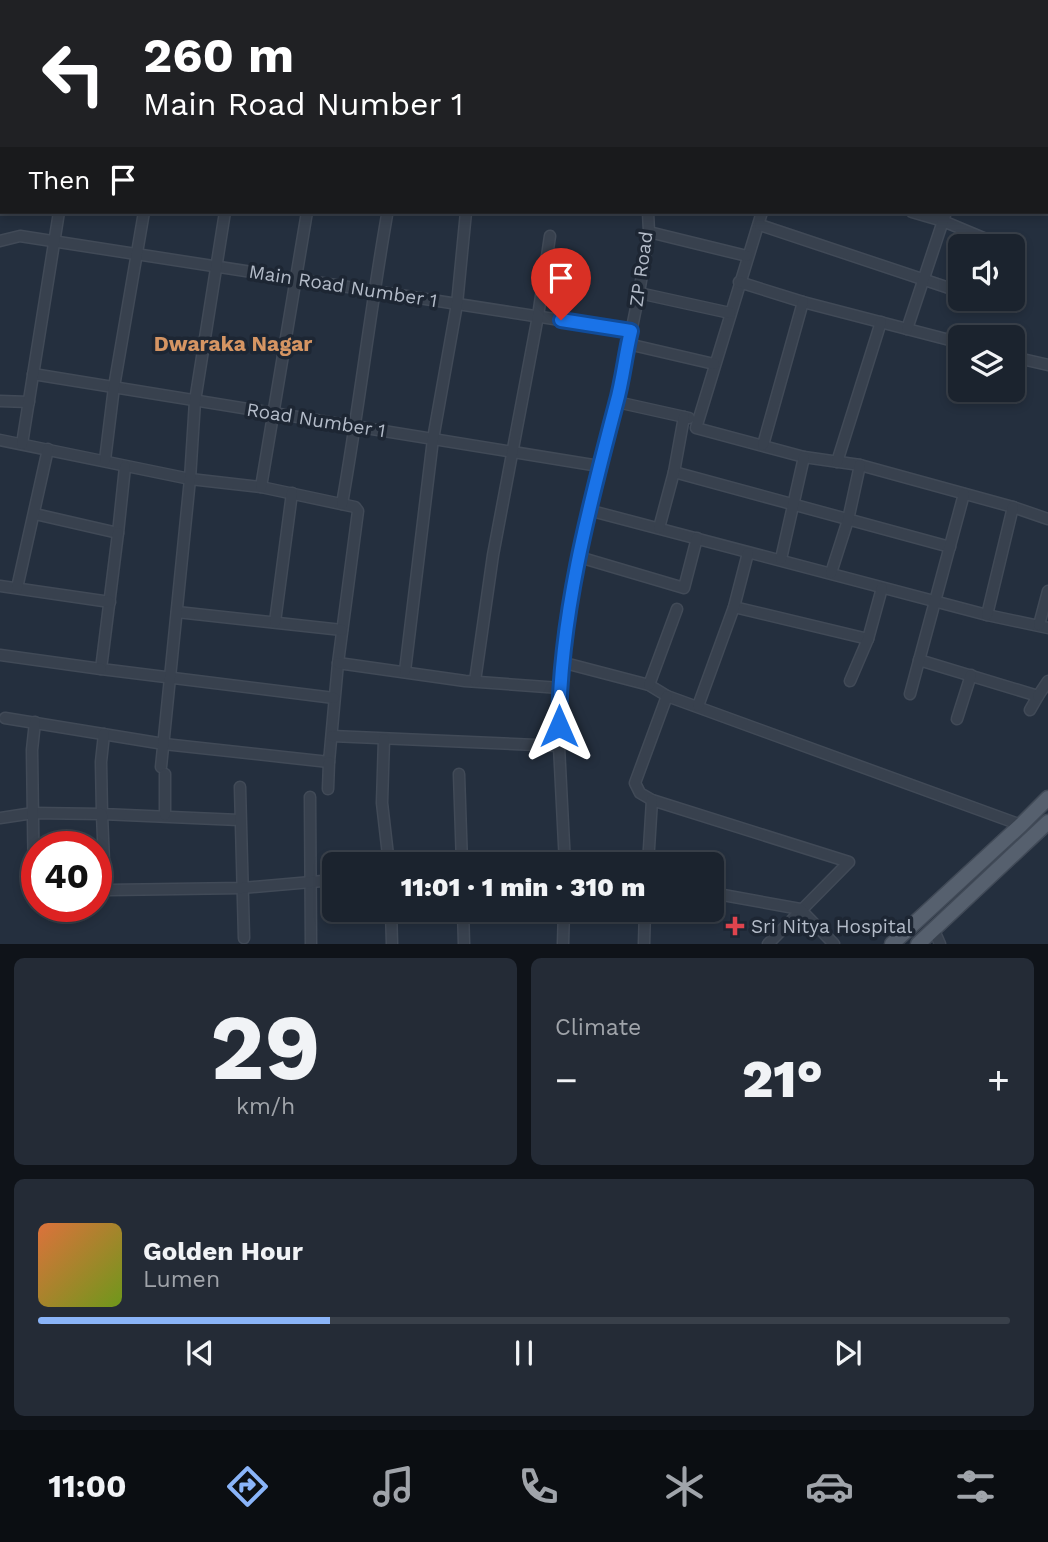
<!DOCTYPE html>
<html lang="en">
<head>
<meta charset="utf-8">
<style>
  :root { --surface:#1b232e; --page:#242b36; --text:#f1f3f6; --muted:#a0a4aa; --line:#39404a; --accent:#8ab4f8 }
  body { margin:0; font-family:"Work Sans",sans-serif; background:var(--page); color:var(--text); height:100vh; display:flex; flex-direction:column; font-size:26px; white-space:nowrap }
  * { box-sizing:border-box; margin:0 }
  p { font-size:23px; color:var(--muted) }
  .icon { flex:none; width:38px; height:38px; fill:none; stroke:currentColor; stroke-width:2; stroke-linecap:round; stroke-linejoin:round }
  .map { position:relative; height:944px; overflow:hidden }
  .panel { display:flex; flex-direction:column; gap:14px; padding:14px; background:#0f1319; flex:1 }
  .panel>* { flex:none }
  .top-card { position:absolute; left:0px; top:0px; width:1048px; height:214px; box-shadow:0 4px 10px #0003,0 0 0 2px var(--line); background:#202124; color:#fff; overflow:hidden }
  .buttons { position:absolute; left:948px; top:234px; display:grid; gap:14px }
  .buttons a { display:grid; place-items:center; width:77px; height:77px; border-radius:10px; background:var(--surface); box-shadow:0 4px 10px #0003,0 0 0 2px var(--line); font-size:35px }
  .speed { position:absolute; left:21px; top:831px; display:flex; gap:14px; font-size:35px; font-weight:700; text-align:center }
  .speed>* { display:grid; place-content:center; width:91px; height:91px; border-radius:50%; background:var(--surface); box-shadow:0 4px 10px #0003,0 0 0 2px var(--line); line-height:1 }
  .speed .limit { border:10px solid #d22; background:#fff; color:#111 }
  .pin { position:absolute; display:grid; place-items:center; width:60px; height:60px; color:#fff; margin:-72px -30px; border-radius:50% 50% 50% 0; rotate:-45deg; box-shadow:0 0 7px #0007 }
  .pin .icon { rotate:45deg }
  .me { position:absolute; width:77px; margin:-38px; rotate:0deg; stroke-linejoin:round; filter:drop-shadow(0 0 5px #0008) }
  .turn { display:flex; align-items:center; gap:24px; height:147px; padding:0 28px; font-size:32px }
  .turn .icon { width:91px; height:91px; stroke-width:2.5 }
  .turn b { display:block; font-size:49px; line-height:60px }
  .then { display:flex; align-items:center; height:66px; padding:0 28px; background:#0003; gap:14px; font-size:26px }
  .big { font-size:52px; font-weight:800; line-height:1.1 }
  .panel .widget { flex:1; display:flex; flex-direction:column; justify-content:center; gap:10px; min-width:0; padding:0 24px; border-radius:10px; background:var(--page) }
  .panel .dial { align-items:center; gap:0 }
  .dial b { font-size:91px; line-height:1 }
  .song { display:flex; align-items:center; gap:21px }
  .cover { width:84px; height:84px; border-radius:10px; background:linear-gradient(135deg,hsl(20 70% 55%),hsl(80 70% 35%)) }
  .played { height:7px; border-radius:4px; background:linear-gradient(90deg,var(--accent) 30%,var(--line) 30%) }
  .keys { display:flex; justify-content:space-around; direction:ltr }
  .heat { display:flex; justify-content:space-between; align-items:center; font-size:38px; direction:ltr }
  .panel .tiles { flex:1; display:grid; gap:14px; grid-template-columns:1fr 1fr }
  .widget:last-child { grid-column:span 2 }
  .trip { position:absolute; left:322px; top:852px; width:402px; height:70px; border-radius:10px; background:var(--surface); box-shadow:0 4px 10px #0003,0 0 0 2px var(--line); font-weight:800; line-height:70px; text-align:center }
  .menu { display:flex; height:112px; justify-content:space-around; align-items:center; background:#0b0e12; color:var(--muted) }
  .menu .icon { width:49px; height:49px }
  .menu .active { color:var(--accent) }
  .menu b { font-size:32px; color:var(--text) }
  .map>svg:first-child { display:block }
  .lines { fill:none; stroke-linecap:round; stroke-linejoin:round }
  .minor-casing { stroke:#414a57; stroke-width:13 }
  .major-casing { stroke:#414a57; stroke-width:17 }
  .minor { stroke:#38414e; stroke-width:10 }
  .major { stroke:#56606e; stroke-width:14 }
  .route-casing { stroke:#114b97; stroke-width:18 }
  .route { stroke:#1a73e8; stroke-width:12 }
  .health-dot { fill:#e0444e; stroke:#1d2633; stroke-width:2.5 }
  .labels { text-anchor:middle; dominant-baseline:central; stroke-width:7; stroke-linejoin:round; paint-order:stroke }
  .street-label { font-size:19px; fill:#b4bcc9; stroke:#1d2633 }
  .poi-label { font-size:19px; fill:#b4bcc9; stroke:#1d2633; text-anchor:start }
  .neighbourhood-label { font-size:21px; font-weight:bold; fill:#d59563; stroke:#1d2633 }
</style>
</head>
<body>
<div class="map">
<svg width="1048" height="944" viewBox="0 0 1048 944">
  <rect width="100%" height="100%" fill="#242f3e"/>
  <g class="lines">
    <g class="minor-casing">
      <g id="minor">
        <path d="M171,0L186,2"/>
        <path d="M637,0V2"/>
        <path d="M702,0V2"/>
        <path d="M197,2V0"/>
        <path d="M367,2V0"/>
        <path d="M497,2L498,0"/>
        <path d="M768,2V0"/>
        <path d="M840,2L841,0"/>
        <path d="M908,2V0"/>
        <path d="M977,2V0"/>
        <path d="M1045,2L1046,0"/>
        <path d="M0,41H2"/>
        <path d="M1046,174L1048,175"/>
        <path d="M762,212L696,428L804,457L860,465L1013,507L1048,519"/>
        <path d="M912,212L943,221L986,239"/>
        <path d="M760,225L961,292"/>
        <path d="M649,232L747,256"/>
        <path d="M0,241L20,236L631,331"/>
        <path d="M739,282L803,302L961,343"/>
        <path d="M639,293L730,313"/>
        <path d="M907,329L946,212"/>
        <path d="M628,344L714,364"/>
        <path d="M1013,357L1048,365"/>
        <path d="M33,374L599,466"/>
        <path d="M0,401L29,402"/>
        <path d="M617,402L689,418"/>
        <path d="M0,440L190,479L261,487L355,507L358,511L338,663L329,762L164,744L5,718"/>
        <path d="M22,444L59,212"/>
        <path d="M763,445L803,302"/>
        <path d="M105,460L114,387L144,212"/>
        <path d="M837,462L881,322"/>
        <path d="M674,472L950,547"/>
        <path d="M261,487L307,212"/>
        <path d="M342,504C359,408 370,312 387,215"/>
        <path d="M588,510L987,615L1048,628"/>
        <path d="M35,514L118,533L125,467"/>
        <path d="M659,528L674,472L684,417"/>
        <path d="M118,533L101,669L334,698"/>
        <path d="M579,557L684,588L697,538"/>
        <path d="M781,559L804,457"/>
        <path d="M831,573L848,520L860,465"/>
        <path d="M0,586L110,602"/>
        <path d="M17,588L48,449"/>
        <path d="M734,607L868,639"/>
        <path d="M177,612L342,630"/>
        <path d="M987,615L1013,507"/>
        <path d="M275,622L292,493"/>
        <path d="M1039,625L1048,591"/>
        <path d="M0,655L101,669"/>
        <path d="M919,660L1038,696L1030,710"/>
        <path d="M561,662L649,685L667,696L1021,825"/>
        <path d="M338,663L465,681L560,688"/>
        <path d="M405,671L433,439L457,304L466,212"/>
        <path d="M475,681L493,555L538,316L550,236"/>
        <path d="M850,681L868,639L882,588"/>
        <path d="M649,685L677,609"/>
        <path d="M910,694L964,494"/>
        <path d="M667,696L635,783L640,793L652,800L849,862L768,944"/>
        <path d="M1038,696L1048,681"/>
        <path d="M698,706L734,607L748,553"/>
        <path d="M957,719L971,675"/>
        <path d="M104,734L101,762L102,814L239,820"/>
        <path d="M332,736L559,746"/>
        <path d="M384,739L382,803L389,864"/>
        <path d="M161,767L190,479L195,401L225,212"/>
        <path d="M459,774L462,864"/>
        <path d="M240,787L244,938"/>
        <path d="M328,789L329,762"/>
        <path d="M310,797L311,944"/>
        <path d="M165,815V774"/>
        <path d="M0,818L33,813L102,814L105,887L110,890L242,888L334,880"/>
        <path d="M565,864L559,746L561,662L588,510L617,402L639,293L649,232L648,212"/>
        <path d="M648,864L652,800"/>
        <path d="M34,888L32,750L35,722"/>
        <path d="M712,893L800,909L834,944"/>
        <path d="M391,910L392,944"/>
        <path d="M463,910L464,944"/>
        <path d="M933,928L940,944"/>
        <path d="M563,944L564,910"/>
        <path d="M644,944L645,910"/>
      </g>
    </g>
    <g class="major-casing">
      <g id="major">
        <path d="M892,944L1021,825L1048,798"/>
        <path d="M918,944L1048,822"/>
      </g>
    </g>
    <use href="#minor" class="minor"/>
    <use href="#major" class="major"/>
  </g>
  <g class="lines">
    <g class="route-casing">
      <path id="route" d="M559,726C560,617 588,510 616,404C623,380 625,355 631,331L561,320"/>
    </g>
    <use href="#route" class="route"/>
  </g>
  <path class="health-dot" d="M731.5 915.5h7v7h7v7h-7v7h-7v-7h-7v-7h7z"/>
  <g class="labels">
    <g class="street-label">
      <text transform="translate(641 269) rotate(-82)">ZP Road</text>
      <text transform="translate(343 286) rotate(9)">Main Road Number 1</text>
      <text transform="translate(316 420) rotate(9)">Road Number 1</text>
    </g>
    <g class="poi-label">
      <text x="751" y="926">Sri Nitya Hospital</text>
    </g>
    <g class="neighbourhood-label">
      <text x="233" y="343">Dwaraka Nagar</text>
    </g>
  </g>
</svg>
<div class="buttons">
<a><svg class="icon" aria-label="sound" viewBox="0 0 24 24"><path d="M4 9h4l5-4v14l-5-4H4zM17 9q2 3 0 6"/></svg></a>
<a><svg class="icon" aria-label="layers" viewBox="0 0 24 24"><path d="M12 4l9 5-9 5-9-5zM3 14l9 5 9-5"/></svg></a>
</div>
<div class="speed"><div class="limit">40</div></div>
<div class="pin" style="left:561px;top:320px;background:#d93025"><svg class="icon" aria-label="arrive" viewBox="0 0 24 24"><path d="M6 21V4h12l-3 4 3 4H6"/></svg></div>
<svg class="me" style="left:559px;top:726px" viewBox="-20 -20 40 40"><path d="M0-17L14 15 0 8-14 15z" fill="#1a73e8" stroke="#fff" stroke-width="4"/></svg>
<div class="trip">11:01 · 1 min · 310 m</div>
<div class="top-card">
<div class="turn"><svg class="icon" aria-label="left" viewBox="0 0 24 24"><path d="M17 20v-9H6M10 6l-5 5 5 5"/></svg><div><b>260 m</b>Main Road Number 1</div></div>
<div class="then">Then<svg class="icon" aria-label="arrive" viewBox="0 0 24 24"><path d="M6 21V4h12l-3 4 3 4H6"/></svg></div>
</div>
</div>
<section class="panel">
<div class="tiles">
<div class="widget dial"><b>29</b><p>km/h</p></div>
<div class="widget"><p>Climate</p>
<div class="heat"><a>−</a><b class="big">21°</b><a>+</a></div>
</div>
<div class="widget">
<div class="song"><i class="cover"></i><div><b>Golden Hour</b><p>Lumen</p></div></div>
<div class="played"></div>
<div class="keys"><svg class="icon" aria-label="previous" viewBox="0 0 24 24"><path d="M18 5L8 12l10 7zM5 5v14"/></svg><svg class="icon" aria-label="pause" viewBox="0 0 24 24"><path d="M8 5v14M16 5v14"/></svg><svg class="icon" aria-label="next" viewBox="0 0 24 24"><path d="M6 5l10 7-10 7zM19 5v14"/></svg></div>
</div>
</div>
</section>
<nav class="menu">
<b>11:00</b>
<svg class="icon active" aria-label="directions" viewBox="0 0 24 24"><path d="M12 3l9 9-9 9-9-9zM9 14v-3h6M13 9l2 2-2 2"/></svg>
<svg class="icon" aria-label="music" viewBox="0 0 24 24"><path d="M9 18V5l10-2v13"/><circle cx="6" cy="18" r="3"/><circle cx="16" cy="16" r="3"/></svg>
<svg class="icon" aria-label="phone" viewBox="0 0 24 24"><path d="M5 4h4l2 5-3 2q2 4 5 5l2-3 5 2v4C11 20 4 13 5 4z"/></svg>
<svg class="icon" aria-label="climate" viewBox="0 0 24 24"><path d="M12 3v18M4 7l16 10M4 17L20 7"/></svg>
<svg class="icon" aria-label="car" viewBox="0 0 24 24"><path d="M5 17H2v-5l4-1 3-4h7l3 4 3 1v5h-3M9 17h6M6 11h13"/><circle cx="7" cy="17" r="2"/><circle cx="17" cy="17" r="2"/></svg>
<svg class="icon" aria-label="filters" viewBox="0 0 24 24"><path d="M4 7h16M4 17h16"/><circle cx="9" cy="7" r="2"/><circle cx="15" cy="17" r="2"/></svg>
</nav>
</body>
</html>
